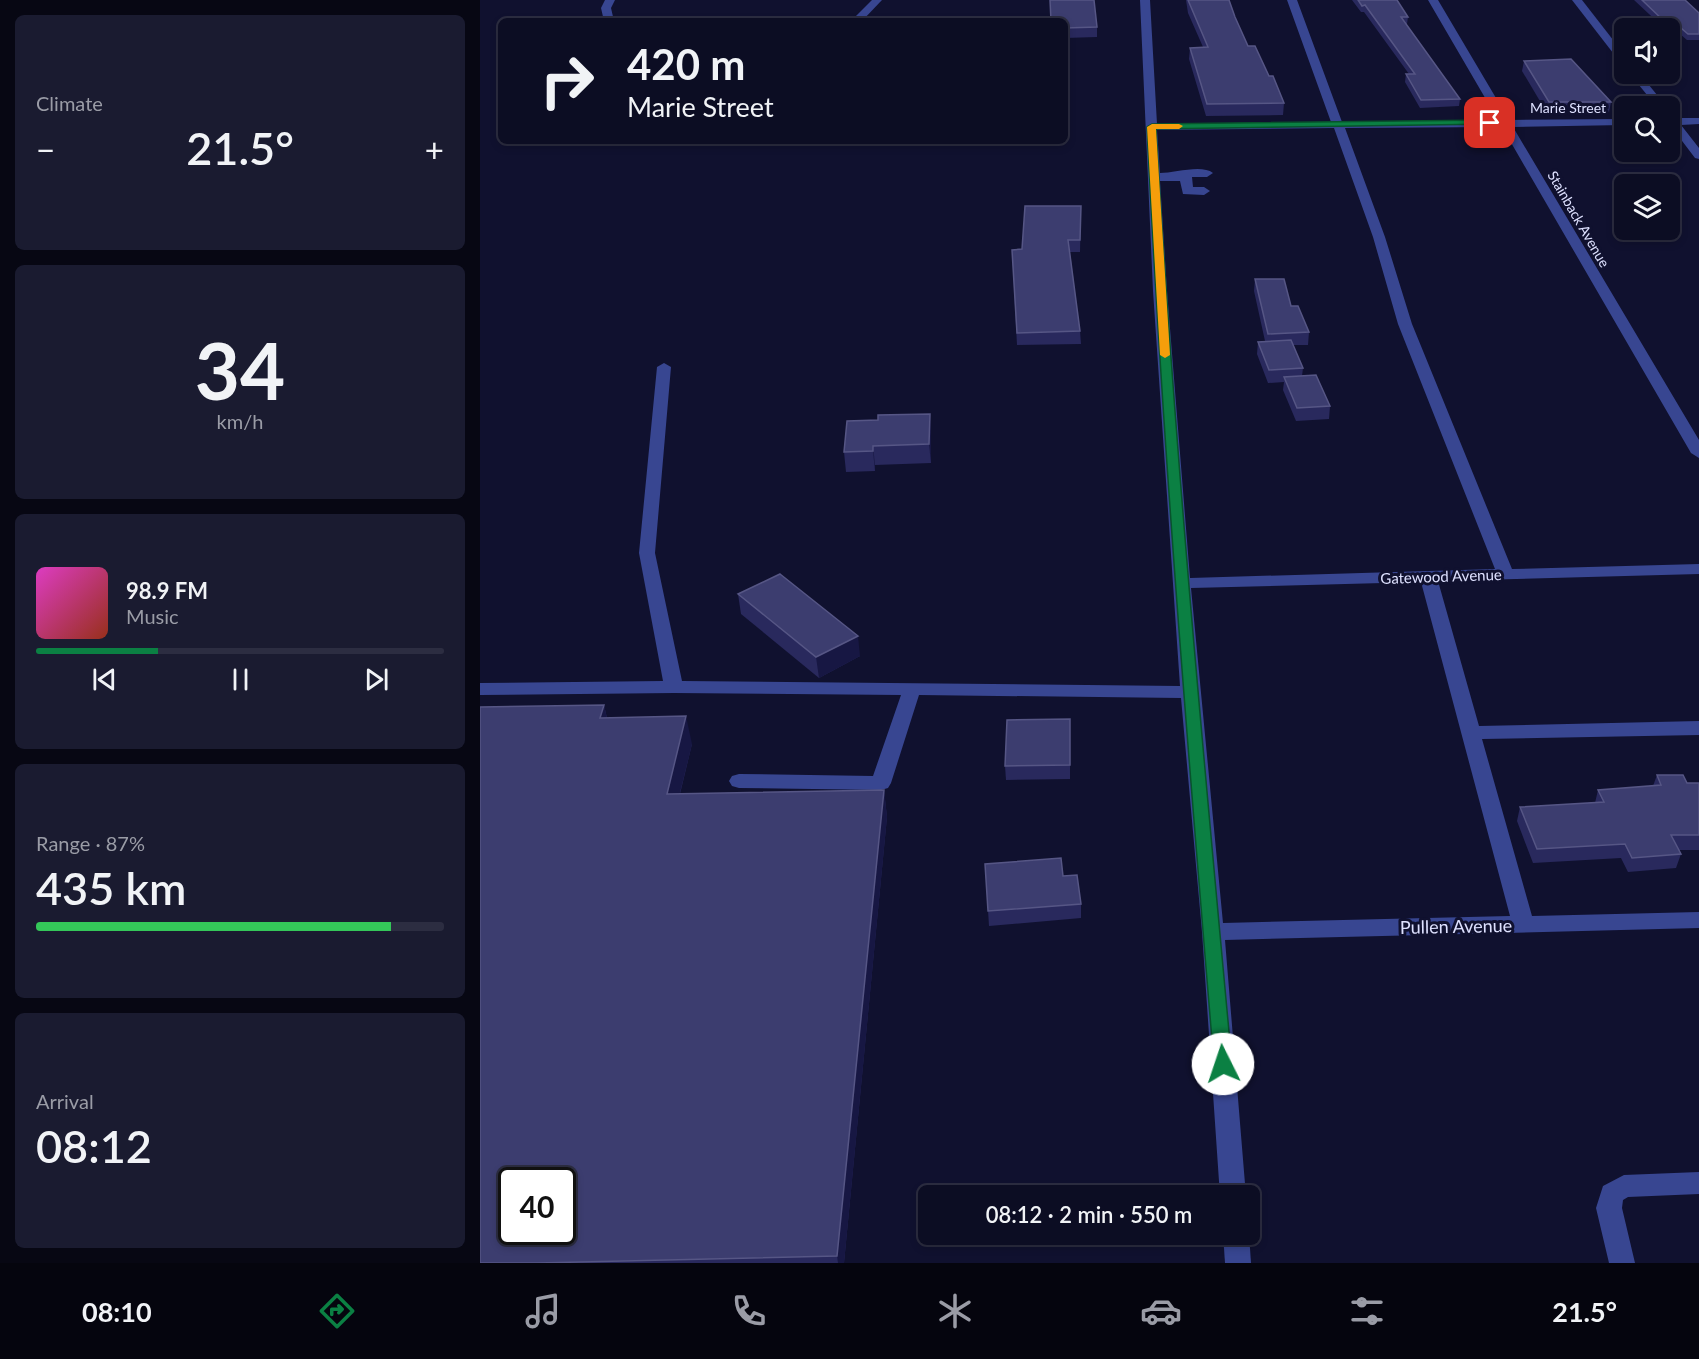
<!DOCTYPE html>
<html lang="en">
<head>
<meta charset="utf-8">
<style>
  :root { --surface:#0c0d23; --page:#1a1b30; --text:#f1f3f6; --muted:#9a9ca6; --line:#2c2d41; --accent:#0b8043 }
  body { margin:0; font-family:Lato,sans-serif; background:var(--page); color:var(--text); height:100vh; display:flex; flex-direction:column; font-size:22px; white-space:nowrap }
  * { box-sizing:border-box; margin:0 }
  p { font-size:20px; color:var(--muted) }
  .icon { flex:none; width:33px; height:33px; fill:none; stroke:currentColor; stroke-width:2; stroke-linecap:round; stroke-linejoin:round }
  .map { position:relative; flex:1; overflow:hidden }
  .details { display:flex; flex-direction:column; gap:15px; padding:15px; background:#070713; width:480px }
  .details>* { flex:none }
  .top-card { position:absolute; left:18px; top:18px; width:570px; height:126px; border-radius:9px; box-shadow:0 3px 9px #0003,0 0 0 2px var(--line); background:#0c0d23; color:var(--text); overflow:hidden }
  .controls { position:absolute; left:1134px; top:18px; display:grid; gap:12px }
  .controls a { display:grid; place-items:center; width:66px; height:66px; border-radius:9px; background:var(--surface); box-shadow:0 3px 9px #0003,0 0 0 2px var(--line); font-size:30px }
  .speed { position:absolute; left:18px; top:1167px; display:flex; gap:12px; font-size:30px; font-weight:700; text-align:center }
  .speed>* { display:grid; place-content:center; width:78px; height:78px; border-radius:50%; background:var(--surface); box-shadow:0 3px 9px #0003,0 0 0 2px var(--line); line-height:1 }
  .speed .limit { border:3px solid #111; border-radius:9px; background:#fff; color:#111 }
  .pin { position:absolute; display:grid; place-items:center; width:51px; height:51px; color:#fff; margin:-26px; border-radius:12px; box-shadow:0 3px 9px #0006 }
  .me { position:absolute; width:66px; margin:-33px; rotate:356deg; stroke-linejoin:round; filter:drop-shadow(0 0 4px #0008) }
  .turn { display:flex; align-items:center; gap:21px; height:126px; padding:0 30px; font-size:27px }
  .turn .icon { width:78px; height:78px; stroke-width:2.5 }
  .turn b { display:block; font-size:42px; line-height:51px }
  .big { font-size:45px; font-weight:600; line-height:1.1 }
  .details .widget { flex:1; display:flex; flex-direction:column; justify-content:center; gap:9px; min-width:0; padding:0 21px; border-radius:9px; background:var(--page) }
  .details .dial { align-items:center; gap:0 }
  .dial b { font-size:78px; line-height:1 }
  .song { display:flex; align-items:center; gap:18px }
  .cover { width:72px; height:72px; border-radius:9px; background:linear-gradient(135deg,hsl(310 70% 55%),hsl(10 70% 35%)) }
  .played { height:6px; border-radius:3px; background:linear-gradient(90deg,var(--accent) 30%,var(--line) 30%) }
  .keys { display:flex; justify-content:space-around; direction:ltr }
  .heat { display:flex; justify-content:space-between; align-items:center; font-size:33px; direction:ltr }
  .charge { height:9px; border-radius:4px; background:linear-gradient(90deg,#34c759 87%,var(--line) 0) }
  .trip { position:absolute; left:438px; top:1185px; width:342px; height:60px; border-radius:9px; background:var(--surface); box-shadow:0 3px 9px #0003,0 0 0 2px var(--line); font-weight:600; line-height:60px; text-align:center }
  .menu { display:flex; height:96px; justify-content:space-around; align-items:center; background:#05050e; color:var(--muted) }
  .menu .icon { width:42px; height:42px }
  .menu .active { color:var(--accent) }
  .menu b { font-size:27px; color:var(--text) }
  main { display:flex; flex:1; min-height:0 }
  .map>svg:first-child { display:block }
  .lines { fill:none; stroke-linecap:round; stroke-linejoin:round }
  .minor { fill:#384691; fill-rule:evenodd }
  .wall { fill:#29295d }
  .shaded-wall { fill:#171743 }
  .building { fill:#3c3d6f; stroke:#565685; stroke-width:1.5; fill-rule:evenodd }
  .route { fill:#0b8043; stroke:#07532c; stroke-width:1.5 }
  .slow { fill:#f59e0b }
  .labels { text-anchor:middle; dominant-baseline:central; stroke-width:6; stroke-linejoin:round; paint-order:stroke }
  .far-street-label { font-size:14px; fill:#dee1ff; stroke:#10112f }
  .street-label { font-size:15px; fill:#dee1ff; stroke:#10112f }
  .near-street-label { font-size:18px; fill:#dee1ff; stroke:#10112f }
</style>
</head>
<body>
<main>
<section class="details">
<div class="widget"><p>Climate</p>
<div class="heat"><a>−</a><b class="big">21.5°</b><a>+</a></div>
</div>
<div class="widget dial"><b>34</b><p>km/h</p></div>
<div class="widget">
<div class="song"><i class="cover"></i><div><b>98.9 FM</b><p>Music</p></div></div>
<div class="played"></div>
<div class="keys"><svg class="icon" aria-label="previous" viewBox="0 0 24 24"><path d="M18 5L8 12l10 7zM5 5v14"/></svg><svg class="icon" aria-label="pause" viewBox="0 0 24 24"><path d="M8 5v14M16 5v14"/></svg><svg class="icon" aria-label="next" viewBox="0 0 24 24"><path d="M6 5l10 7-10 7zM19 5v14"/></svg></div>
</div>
<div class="widget"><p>Range · 87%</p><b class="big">435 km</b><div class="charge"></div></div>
<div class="widget"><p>Arrival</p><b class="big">08:12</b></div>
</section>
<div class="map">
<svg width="1219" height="1263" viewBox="0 0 1219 1263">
  <rect width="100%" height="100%" fill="#10112f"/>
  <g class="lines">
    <g class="minor">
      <path d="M125,0H135L131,8L134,21H124L121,8Z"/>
      <path d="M392,0H402L382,21H371Z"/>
      <path d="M660,0H670L677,124L851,122L807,0H817L862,122L1018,120L948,0H958L1029,120L1144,119V125L1033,127L1219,440V458L1211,453L1022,127L865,128L905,237L932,324L1032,569L1219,564V574L958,581L999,726L1219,721V735L1002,739L1052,916L1219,912V928L745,940L766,1196H740L722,932L701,698L439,695L411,783L408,788L401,790L259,788L252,786L249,781L252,776L259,774L393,776L421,695L194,693L0,695V683L183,681L159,553L177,367L184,363L191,367L175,553L202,681L700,686L673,291ZM854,128L893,237L918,324L1015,569L710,578L687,291L680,181H700L703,194L724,195L730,191L724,187H713L712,177H727L733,173C722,164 694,173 680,173L677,130ZM941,582L1030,916L743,923L711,588Z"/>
      <path d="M1092,0H1102L1144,54V63L1140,62Z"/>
      <path d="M1150,74H1160L1186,106H1176Z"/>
      <path d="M1190,115L1196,118H1219V124L1201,125L1219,148V159L1215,158L1190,125Z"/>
      <path d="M1219,1172V1194L1148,1197L1143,1200L1142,1208L1155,1263H1129L1116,1208L1123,1186L1144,1175Z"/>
      <path d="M743,1234H769L771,1263H745Z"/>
    </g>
  </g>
  <g class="wall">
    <path d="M706,0H749L755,17L768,46L789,76L804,103L803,115L726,116L709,59L710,48L723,47L708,13Z"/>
    <path d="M872,0H917L928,17L927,24H926L980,99L979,106L940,108L925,82L926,74H929L884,12H881Z"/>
    <path d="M1154,0H1205L1219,13V40H1207L1193,28H1184Z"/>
    <path d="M585,21L617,27V37L585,38Z"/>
    <path d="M1044,61L1131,102L1129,112L1067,113L1042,71Z"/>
    <path d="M601,206L600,252H590L600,331L601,344L537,345L532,250L542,249Z"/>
    <path d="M775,279L811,306L829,332L828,345H813L823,368L822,376L850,406L849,419L816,421L803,390L804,382L788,383L777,354L778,342L785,341L774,291Z"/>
    <path d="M451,433V463L395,465V471L366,472L364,452Z"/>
    <path d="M258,594L380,656L339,678L261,614Z"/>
    <path d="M124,705L127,718L212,744L200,794L404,790L407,817L364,1263H0Z"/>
    <path d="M590,719V779L526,780L525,766Z"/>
    <path d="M1177,775L1207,783H1219V850H1198L1201,854L1196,868L1148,872L1141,858L1053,863L1037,821L1040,807L1115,803L1118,790L1173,786Z"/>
    <path d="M505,864L583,876L601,904V918L509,926Z"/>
  </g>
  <g class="shaded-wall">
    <path d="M450,414L451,433V463L449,444Z"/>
    <path d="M393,446L395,465V471L393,451Z"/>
    <path d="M378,636L380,656L339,678L336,657Z"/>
    <path d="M124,705L130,732L120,718Z"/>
    <path d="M206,716L212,744L193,821L187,794Z"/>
    <path d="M404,790L407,817L364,1263H358L357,1256Z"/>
  </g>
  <g class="building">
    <path d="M570,0H614L617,27L585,28V21H571Z"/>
    <path d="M708,0H749L755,17L768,46H775L789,76H793L804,103L727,104L710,48L728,47Z"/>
    <path d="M878,0H917L928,17H921L980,99L941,100L926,74H935L885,5L882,6Z"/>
    <path d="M1162,0H1205L1219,13V34H1208L1194,22H1185Z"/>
    <path d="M1091,59L1131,102H1069L1044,61Z"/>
    <path d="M545,206H601L600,240H588L600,331L537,333L532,250L542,249Z"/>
    <path d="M775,279H804L811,306H818L829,332L788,334Z"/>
    <path d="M811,340L823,368L789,370L778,342Z"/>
    <path d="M836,375L850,406L817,408L804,377Z"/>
    <path d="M450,414L449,444L393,446V451L364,452L367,421L398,420V415Z"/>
    <path d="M300,574L378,636L336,657L258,594Z"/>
    <path d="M124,705L120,718L206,716L187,794L404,790L357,1256L57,1263H0V707ZM32,1180H82V1232H32Z"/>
    <path d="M590,719V765L525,766L527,720Z"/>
    <path d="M1177,775H1203L1207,783H1219V835H1191L1201,854L1152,858L1145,844L1057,849L1040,807L1124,802L1118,790L1181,785Z"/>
    <path d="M581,858L583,876L597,875L601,904L508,911L505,864Z"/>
  </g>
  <path class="route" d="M1010,120L1013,121V124L676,129C694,441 723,752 752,1064L749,1069L743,1071L736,1069L734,1064C708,751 682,439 667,127L672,124Z"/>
  <path class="slow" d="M672,124H699L703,126L699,129H676L690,355L685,358L680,355L667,127Z"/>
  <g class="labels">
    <g class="far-street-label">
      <text x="1088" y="107">Marie Street</text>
      <text transform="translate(1099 219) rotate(60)">Stainback Avenue</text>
    </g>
    <g class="street-label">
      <text transform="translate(961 576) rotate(-2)">Gatewood Avenue</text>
    </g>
    <g class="near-street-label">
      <text transform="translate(976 926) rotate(-1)">Pullen Avenue</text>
    </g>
  </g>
</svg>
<div class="controls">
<a><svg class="icon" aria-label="sound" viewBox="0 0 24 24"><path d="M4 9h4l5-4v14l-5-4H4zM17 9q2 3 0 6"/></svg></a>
<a><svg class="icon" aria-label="search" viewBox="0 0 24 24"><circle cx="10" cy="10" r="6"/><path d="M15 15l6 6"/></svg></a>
<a><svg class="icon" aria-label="layers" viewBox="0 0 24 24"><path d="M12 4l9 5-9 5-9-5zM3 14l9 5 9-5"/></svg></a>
</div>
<div class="speed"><div class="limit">40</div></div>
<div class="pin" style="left:1010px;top:123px;background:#d93025"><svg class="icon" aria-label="arrive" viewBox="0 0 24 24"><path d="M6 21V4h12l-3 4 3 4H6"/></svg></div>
<svg class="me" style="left:743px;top:1064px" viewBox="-20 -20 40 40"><circle r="19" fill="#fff"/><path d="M0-13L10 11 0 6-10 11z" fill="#0b8043"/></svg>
<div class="trip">08:12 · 2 min · 550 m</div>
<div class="top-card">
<div class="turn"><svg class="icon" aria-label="right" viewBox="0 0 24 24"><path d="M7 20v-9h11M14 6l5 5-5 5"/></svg><div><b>420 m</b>Marie Street</div></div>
</div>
</div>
</main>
<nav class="menu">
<b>08:10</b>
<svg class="icon active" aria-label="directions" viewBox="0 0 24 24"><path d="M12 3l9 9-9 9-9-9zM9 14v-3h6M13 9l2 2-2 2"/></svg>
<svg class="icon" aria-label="music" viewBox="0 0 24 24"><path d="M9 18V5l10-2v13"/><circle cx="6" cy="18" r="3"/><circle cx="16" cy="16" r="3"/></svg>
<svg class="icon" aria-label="phone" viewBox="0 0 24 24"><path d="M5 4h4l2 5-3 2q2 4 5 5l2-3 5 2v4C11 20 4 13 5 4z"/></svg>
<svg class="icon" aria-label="climate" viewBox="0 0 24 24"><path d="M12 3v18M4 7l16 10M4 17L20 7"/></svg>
<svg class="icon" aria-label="car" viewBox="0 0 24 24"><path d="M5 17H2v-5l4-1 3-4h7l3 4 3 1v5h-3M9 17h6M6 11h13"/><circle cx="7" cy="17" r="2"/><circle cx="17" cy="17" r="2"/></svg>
<svg class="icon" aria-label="filters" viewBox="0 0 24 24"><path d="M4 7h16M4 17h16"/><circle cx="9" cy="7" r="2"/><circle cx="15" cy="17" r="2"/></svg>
<b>21.5°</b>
</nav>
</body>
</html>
